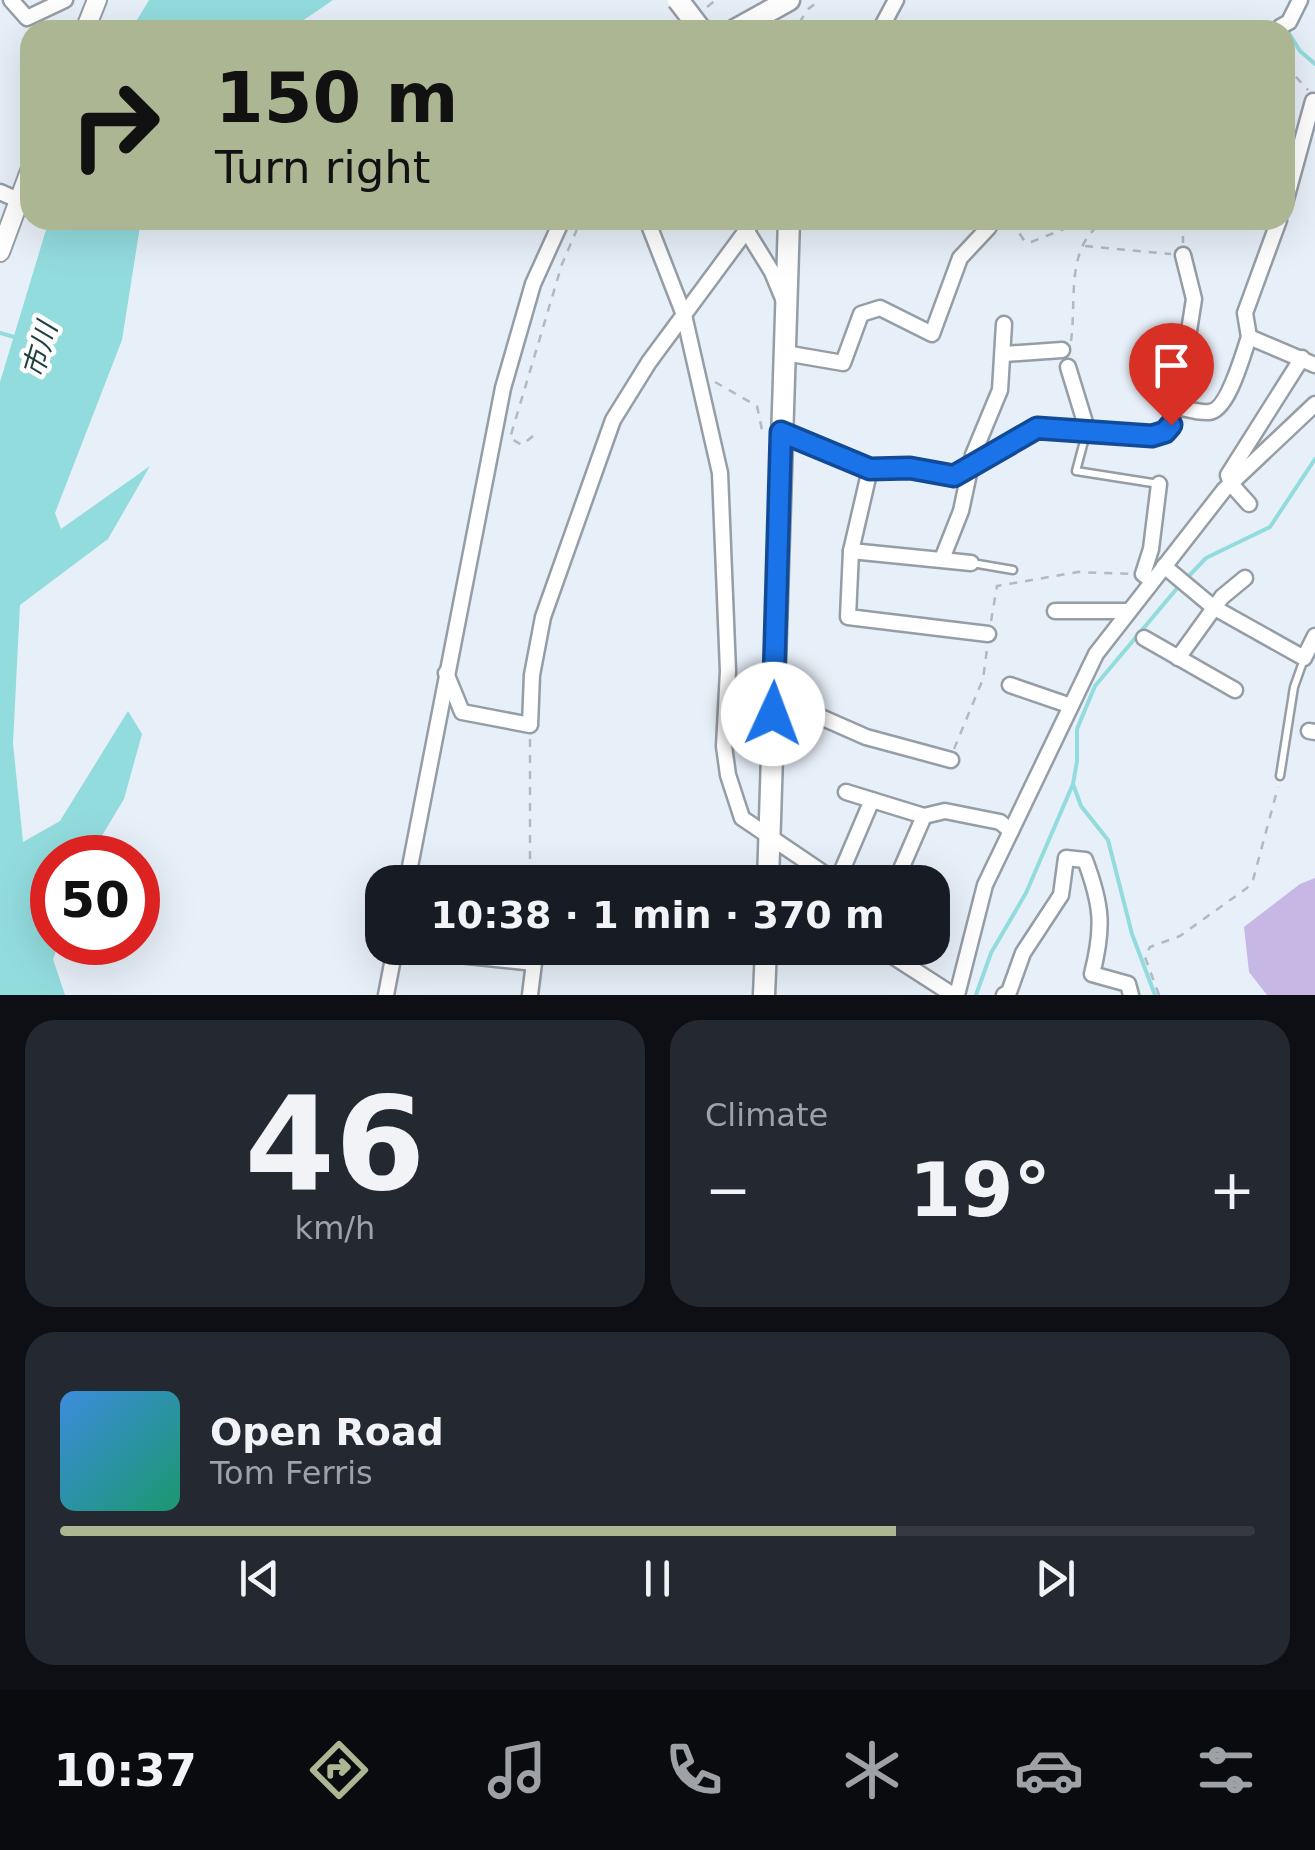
<!DOCTYPE html>
<html lang="en">
<head>
<meta charset="utf-8">
<style>
  :root { --surface:#171b24; --page:#242831; --text:#f1f3f6; --muted:#9ea1a6; --line:#363941; --accent:#adb693 }
  body { margin:0; font-family:"DejaVu Sans","Noto Sans JP",sans-serif; background:var(--page); color:var(--text); height:100vh; display:flex; flex-direction:column; font-size:38px; white-space:nowrap }
  * { box-sizing:border-box; margin:0 }
  p { font-size:32px; color:var(--muted) }
  .icon { flex:none; width:55px; height:55px; fill:none; stroke:currentColor; stroke-width:2; stroke-linecap:round; stroke-linejoin:round }
  .map { position:relative; height:995px; overflow:hidden }
  .side { display:flex; flex-direction:column; gap:25px; padding:25px; background:#0d0f14; flex:1 }
  .side>* { flex:none }
  .guide { position:absolute; left:20px; top:20px; width:1275px; height:210px; border-radius:30px; box-shadow:0 10px 40px #0002; background:#adb693; color:#111; overflow:hidden }
  .speed { position:absolute; left:30px; top:835px; display:flex; gap:20px; font-size:50px; font-weight:700; text-align:center }
  .speed>* { display:grid; place-content:center; width:130px; height:130px; border-radius:50%; background:var(--surface); box-shadow:0 10px 40px #0002; line-height:1 }
  .speed .limit { border:15px solid #d22; background:#fff; color:#111 }
  .pin { position:absolute; display:grid; place-items:center; width:85px; height:85px; color:#fff; margin:-102px -42px; border-radius:50% 50% 50% 0; rotate:-45deg; box-shadow:0 0 10px #0007 }
  .pin .icon { rotate:45deg }
  .me { position:absolute; width:110px; margin:-55px; rotate:2deg; stroke-linejoin:round; filter:drop-shadow(0 0 8px #0008) }
  .turn { display:flex; align-items:center; gap:35px; height:210px; padding:0 30px; font-size:45px }
  .turn .icon { width:130px; height:130px; stroke-width:2.5 }
  .turn b { display:block; font-size:70px; line-height:85px }
  .big { font-size:75px; font-weight:800; line-height:1.1 }
  .side .card { flex:1; display:flex; flex-direction:column; justify-content:center; gap:15px; min-width:0; padding:0 35px; border-radius:30px; background:var(--page) }
  .side .dial { align-items:center; gap:0 }
  .dial b { font-size:130px; line-height:1 }
  .song { display:flex; align-items:center; gap:30px }
  .cover { width:120px; height:120px; border-radius:15px; background:linear-gradient(135deg,hsl(210 70% 55%),hsl(160 70% 35%)) }
  .played { height:10px; border-radius:5px; background:linear-gradient(90deg,var(--accent) 70%,var(--line) 70%) }
  .keys { display:flex; justify-content:space-around; direction:ltr }
  .heat { display:flex; justify-content:space-between; align-items:center; font-size:55px; direction:ltr }
  .side .tiles { flex:1; display:grid; gap:25px; grid-template-columns:1fr 1fr }
  .card:last-child { grid-column:span 2 }
  .trip { position:absolute; left:365px; top:865px; width:585px; height:100px; border-radius:30px; background:var(--surface); box-shadow:0 10px 40px #0002; font-weight:800; line-height:100px; text-align:center }
  .menu { display:flex; height:160px; justify-content:space-around; align-items:center; background:#090b0e; color:var(--muted) }
  .menu .icon { width:70px; height:70px }
  .menu .selected { color:var(--accent) }
  .menu b { font-size:45px; color:var(--text) }
  .map>svg:first-child { display:block }
  .green { fill:#c7b7e5 }
  .water { fill:#93dcde }
  .lines { fill:none; stroke-linecap:round; stroke-linejoin:round }
  .stream { stroke:#93dcde; stroke-width:4 }
  .service-casing { stroke:#959da5; stroke-width:11 }
  .minor-casing { stroke:#959da5; stroke-width:19 }
  .tertiary-casing { stroke:#959da5; stroke-width:22 }
  .secondary-casing { stroke:#959da5; stroke-width:25 }
  .path { stroke:#b2b9c0; stroke-width:2.5; stroke-dasharray:8 8; stroke-linecap:butt }
  .service { stroke:#fff; stroke-width:6 }
  .minor { stroke:#fff; stroke-width:14 }
  .tertiary { stroke:#fff; stroke-width:18 }
  .secondary { stroke:#fff; stroke-width:20 }
  .secondary-bridge-casing { stroke:#959da5; stroke-width:25; stroke-linecap:butt }
  .secondary-bridge { stroke:#fff; stroke-width:20 }
  .route-casing { stroke:#114b97; stroke-width:25 }
  .route { stroke:#1a73e8; stroke-width:18 }
  .labels { text-anchor:middle; dominant-baseline:central; stroke-width:9; stroke-linejoin:round; paint-order:stroke }
  .water-label { font-size:28px; font-style:italic; fill:#1c3f41; stroke:#fff }
</style>
</head>
<body>
<div class="map">
<svg width="1315" height="995" viewBox="0 0 1315 995">
  <rect width="100%" height="100%" fill="#e7eff8"/>
  <path class="green" d="M1315,878V995H1267L1249,972L1244,927L1300,884Z"/>
  <g class="water">
    <path d="M149,0H333L289,30H131Z"/>
    <path d="M49,220H141L122,340L55,513L61,529L150,466L108,539L20,605L13,743L23,842L60,821L128,711L142,734L124,799L89,857L52,858V942L59,943L53,959L65,995H0V382Z"/>
  </g>
  <g class="lines">
    <g class="stream">
      <path d="M1287,30L1300,51L1315,64"/>
      <path d="M0,333L18,338"/>
      <path d="M1186,579L1206,558L1270,527L1315,459"/>
      <path d="M1073,784L1081,806L1108,840L1132,934L1155,995"/>
      <path d="M976,995L991,953L1026,893L1073,784L1077,761V729L1095,686L1179,586"/>
    </g>
    <g class="service-casing">
      <g id="service">
        <path d="M1087,430L1076,471L1159,484"/>
        <path d="M972,563L1013,570"/>
        <path d="M1280,776L1294,687L1304,659"/>
      </g>
    </g>
    <g class="minor-casing">
      <g id="minor">
        <path d="M11,0L27,18L65,0"/>
        <path d="M1280,27L1289,22L1300,0"/>
        <path d="M880,30L896,0"/>
        <path d="M0,192L18,200"/>
        <path d="M1285,203L1313,101"/>
        <path d="M647,220L684,315L720,473L728,671L724,746L728,775L742,818L822,872L828,882"/>
        <path d="M740,220L772,272L784,301"/>
        <path d="M1249,337L1245,313L1279,220"/>
        <path d="M785,353L843,363L861,314L880,308L932,334L960,258L989,227"/>
        <path d="M1005,354L1062,350"/>
        <path d="M1068,367L1087,429"/>
        <path d="M1177,407L1194,299L1183,255"/>
        <path d="M781,433L870,469L910,468L954,477L1037,428L1152,436L1165,432L1177,407C1187,409 1199,413 1209,412C1228,411 1243,354 1249,337L1315,365"/>
        <path d="M870,469L851,551L848,617L988,634"/>
        <path d="M1249,504L1231,484L1228,475L1302,358"/>
        <path d="M851,551L971,563"/>
        <path d="M942,559L961,511L973,455L1000,390L1004,324"/>
        <path d="M1164,566L1213,607L1304,658L1315,636"/>
        <path d="M1152,581L1143,574L1151,549L1159,484"/>
        <path d="M1055,611H1129"/>
        <path d="M1144,638L1235,690"/>
        <path d="M1178,658L1222,597L1245,578"/>
        <path d="M446,673L462,712L530,725L532,675L543,617L613,420L649,362L754,220"/>
        <path d="M1010,685L1071,706"/>
        <path d="M773,714L807,711L866,737L951,760"/>
        <path d="M1309,731L1315,732"/>
        <path d="M846,792L924,816L945,811L1000,822L1011,831"/>
        <path d="M898,876L924,816"/>
        <path d="M407,882L503,388L533,284L562,220"/>
        <path d="M837,882L872,800"/>
        <path d="M880,948L953,995"/>
        <path d="M420,951L534,963L530,995"/>
        <path d="M386,995L395,948"/>
        <path d="M957,995L985,885L1096,654L1224,490L1315,404"/>
        <path d="M1004,995L1009,992L1023,953L1061,895L1066,858L1085,860C1102,905 1104,927 1092,974L1128,984L1131,995"/>
      </g>
    </g>
    <g class="tertiary-casing">
      <g id="tertiary">
        <path d="M85,30L97,0"/>
        <path d="M0,252L30,171"/>
      </g>
    </g>
    <g class="secondary-casing">
      <g id="secondary">
        <path d="M735,30L789,0"/>
        <path d="M768,882L789,220"/>
        <path d="M764,995L766,948"/>
      </g>
    </g>
    <g class="path">
      <path d="M707,7L716,0"/>
      <path d="M815,30L800,22L807,10L820,0"/>
      <path d="M1285,65L1308,90"/>
      <path d="M1011,220L1025,242H1031L1087,220"/>
      <path d="M1183,220V243"/>
      <path d="M1085,246L1171,254"/>
      <path d="M1071,341C1077,300 1064,243 1107,220"/>
      <path d="M715,382L757,406L762,430L766,431"/>
      <path d="M533,436L522,445L510,438L562,264L581,220"/>
      <path d="M991,621L997,586L1078,572L1132,574"/>
      <path d="M530,739V882"/>
      <path d="M954,749L983,679L987,649"/>
      <path d="M1159,995L1145,957L1150,947L1180,936L1247,888L1253,880L1278,787"/>
    </g>
    <use href="#service" class="service"/>
    <use href="#minor" class="minor"/>
    <use href="#tertiary" class="tertiary"/>
    <use href="#secondary" class="secondary"/>
    <g class="secondary-bridge-casing">
      <path id="secondary-bridge" d="M678,0L701,30"/>
    </g>
    <use href="#secondary-bridge" class="secondary-bridge"/>
  </g>
  <g class="lines">
    <g class="route-casing">
      <path id="route" d="M773,714L781,432L870,469L910,468L954,476L1037,428L1152,436L1165,432L1171,425"/>
    </g>
    <use href="#route" class="route"/>
  </g>
  <g class="labels">
    <g class="water-label">
      <text transform="translate(40 350) rotate(-73)">市川</text>
    </g>
  </g>
</svg>
<div class="speed"><div class="limit">50</div></div>
<div class="pin" style="left:1171px;top:425px;background:#d93025"><svg class="icon" aria-label="arrive" viewBox="0 0 24 24"><path d="M6 21V4h12l-3 4 3 4H6"/></svg></div>
<svg class="me" style="left:773px;top:714px" viewBox="-20 -20 40 40"><circle r="19" fill="#fff"/><path d="M0-13L10 11 0 6-10 11z" fill="#1a73e8"/></svg>
<div class="trip">10:38 · 1 min · 370 m</div>
<div class="guide">
<div class="turn"><svg class="icon" aria-label="right" viewBox="0 0 24 24"><path d="M7 20v-9h11M14 6l5 5-5 5"/></svg><div><b>150 m</b>Turn right</div></div>
</div>
</div>
<section class="side">
<div class="tiles">
<div class="card dial"><b>46</b><p>km/h</p></div>
<div class="card"><p>Climate</p>
<div class="heat"><a>−</a><b class="big">19°</b><a>+</a></div>
</div>
<div class="card">
<div class="song"><i class="cover"></i><div><b>Open Road</b><p>Tom Ferris</p></div></div>
<div class="played"></div>
<div class="keys"><svg class="icon" aria-label="previous" viewBox="0 0 24 24"><path d="M18 5L8 12l10 7zM5 5v14"/></svg><svg class="icon" aria-label="pause" viewBox="0 0 24 24"><path d="M8 5v14M16 5v14"/></svg><svg class="icon" aria-label="next" viewBox="0 0 24 24"><path d="M6 5l10 7-10 7zM19 5v14"/></svg></div>
</div>
</div>
</section>
<nav class="menu">
<b>10:37</b>
<svg class="icon selected" aria-label="directions" viewBox="0 0 24 24"><path d="M12 3l9 9-9 9-9-9zM9 14v-3h6M13 9l2 2-2 2"/></svg>
<svg class="icon" aria-label="music" viewBox="0 0 24 24"><path d="M9 18V5l10-2v13"/><circle cx="6" cy="18" r="3"/><circle cx="16" cy="16" r="3"/></svg>
<svg class="icon" aria-label="phone" viewBox="0 0 24 24"><path d="M5 4h4l2 5-3 2q2 4 5 5l2-3 5 2v4C11 20 4 13 5 4z"/></svg>
<svg class="icon" aria-label="climate" viewBox="0 0 24 24"><path d="M12 3v18M4 7l16 10M4 17L20 7"/></svg>
<svg class="icon" aria-label="car" viewBox="0 0 24 24"><path d="M5 17H2v-5l4-1 3-4h7l3 4 3 1v5h-3M9 17h6M6 11h13"/><circle cx="7" cy="17" r="2"/><circle cx="17" cy="17" r="2"/></svg>
<svg class="icon" aria-label="filters" viewBox="0 0 24 24"><path d="M4 7h16M4 17h16"/><circle cx="9" cy="7" r="2"/><circle cx="15" cy="17" r="2"/></svg>
</nav>
</body>
</html>
